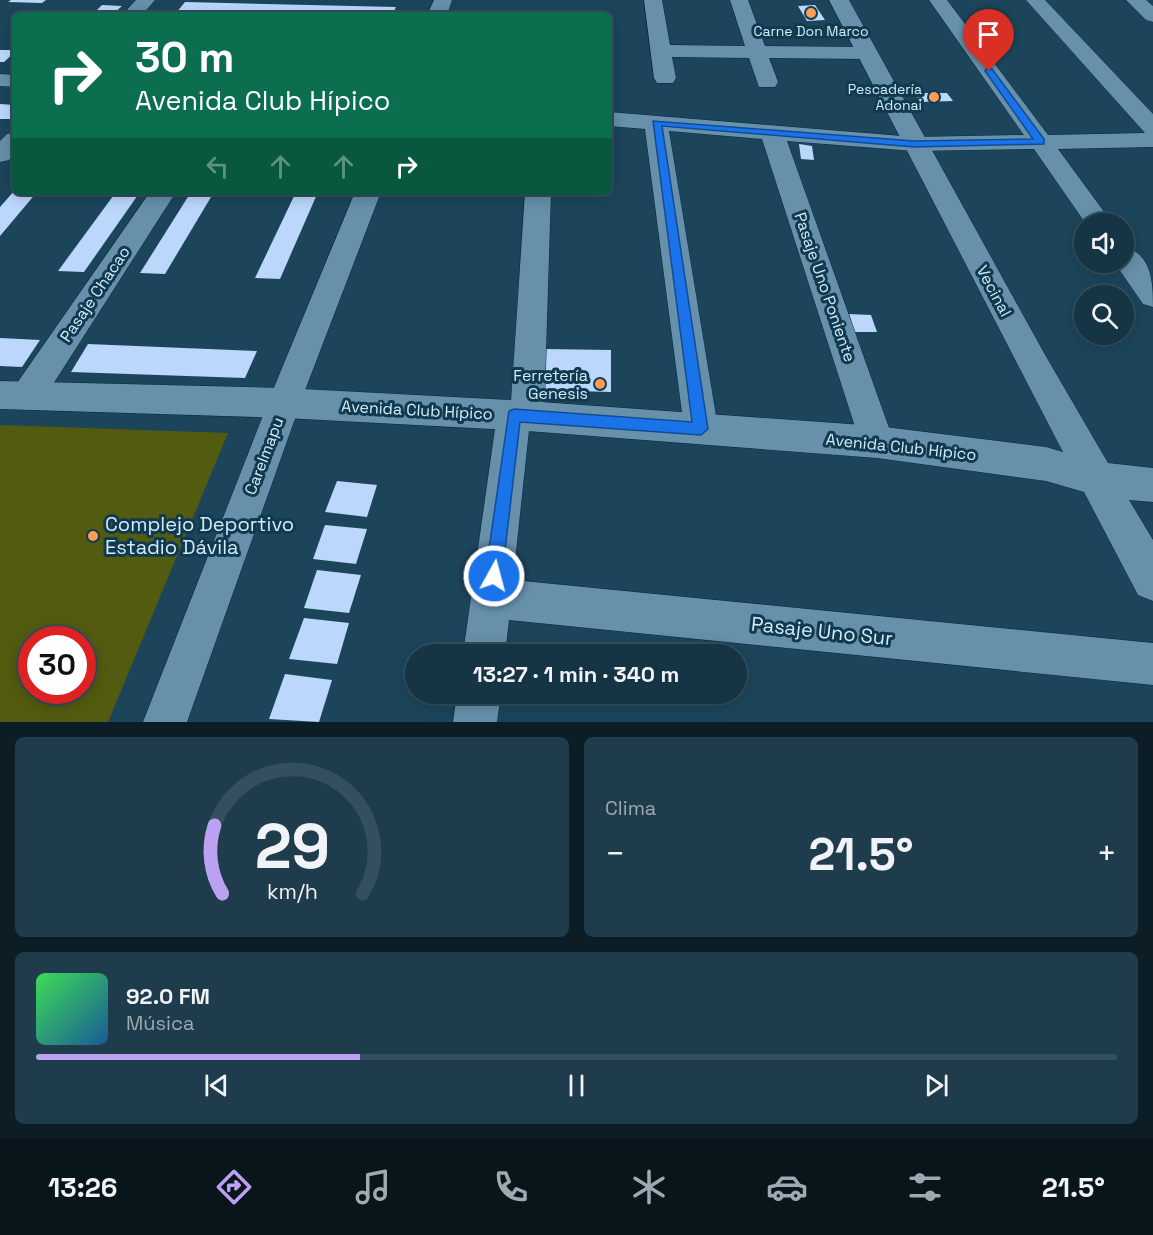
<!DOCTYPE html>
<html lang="es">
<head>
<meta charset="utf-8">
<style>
  :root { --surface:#153444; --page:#1e3c4b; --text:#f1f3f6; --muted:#9daab2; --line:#344f5d; --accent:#bca0f2 }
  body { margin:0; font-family:"Space Grotesk",sans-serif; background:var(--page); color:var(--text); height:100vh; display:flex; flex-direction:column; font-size:22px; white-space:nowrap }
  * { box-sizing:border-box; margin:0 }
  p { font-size:20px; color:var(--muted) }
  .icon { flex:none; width:33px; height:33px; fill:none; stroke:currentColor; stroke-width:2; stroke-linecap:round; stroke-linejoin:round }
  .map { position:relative; height:722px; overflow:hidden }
  .side { display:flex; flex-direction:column; gap:15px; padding:15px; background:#0c1d25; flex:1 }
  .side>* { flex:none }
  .guide { position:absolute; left:12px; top:12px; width:600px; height:183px; border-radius:9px; box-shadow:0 3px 15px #0003,0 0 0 2px var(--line); background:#0b6e4f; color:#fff; overflow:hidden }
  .tools { position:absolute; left:1074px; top:213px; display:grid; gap:12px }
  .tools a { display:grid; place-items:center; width:60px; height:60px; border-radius:50%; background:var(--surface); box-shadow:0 3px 15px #0003,0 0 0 2px var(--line); font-size:30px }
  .speed { position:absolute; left:18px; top:626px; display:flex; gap:12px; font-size:30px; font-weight:700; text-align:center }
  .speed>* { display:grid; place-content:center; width:78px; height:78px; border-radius:50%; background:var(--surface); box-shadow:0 3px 15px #0003,0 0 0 2px var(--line); line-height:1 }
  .speed .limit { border:9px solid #d22; background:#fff; color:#111 }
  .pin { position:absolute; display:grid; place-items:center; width:51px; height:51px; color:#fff; margin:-62px -26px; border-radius:50% 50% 50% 0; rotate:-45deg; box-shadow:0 0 6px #0007 }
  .pin .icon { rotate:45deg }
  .me { position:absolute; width:66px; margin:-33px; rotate:7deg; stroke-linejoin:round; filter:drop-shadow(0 0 4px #0008) }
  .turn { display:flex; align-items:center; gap:21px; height:126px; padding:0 24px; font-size:27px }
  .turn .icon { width:78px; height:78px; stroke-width:2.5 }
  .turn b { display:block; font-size:42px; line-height:51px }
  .lanes { display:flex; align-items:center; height:57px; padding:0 24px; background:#0003; justify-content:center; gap:30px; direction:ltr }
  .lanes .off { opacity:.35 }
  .big { font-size:45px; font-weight:700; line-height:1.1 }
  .side .widget { flex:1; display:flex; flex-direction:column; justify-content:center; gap:9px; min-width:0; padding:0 21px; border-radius:9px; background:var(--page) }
  .side .dial { align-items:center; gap:0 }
  .dial svg { height:156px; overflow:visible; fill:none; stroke:var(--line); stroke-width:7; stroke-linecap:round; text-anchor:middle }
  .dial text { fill:var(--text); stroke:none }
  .song { display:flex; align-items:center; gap:18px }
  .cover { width:72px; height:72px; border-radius:9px; background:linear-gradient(135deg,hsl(130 70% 55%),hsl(210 70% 35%)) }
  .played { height:6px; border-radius:3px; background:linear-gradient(90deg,var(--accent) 30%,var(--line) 30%) }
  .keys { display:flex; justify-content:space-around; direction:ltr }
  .heat { display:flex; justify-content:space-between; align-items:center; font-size:33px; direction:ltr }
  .side .tiles { flex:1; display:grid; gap:15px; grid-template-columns:1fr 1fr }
  .widget:last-child { grid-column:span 2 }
  .trip { position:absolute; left:405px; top:644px; width:342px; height:60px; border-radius:30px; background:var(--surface); box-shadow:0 3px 15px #0003,0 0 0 2px var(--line); font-weight:700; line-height:60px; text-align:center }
  .tab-bar { display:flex; height:96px; justify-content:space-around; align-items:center; background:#08151b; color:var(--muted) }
  .tab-bar .icon { width:42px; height:42px }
  .tab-bar .active { color:var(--accent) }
  .tab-bar b { font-size:27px; color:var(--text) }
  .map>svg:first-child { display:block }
  .green { fill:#535b10; fill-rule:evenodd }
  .building { fill:#bbd7fc }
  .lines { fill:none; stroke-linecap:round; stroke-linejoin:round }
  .street-casing { stroke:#002a3f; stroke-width:1 }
  .secondary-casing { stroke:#002a3f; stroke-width:1 }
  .street { fill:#6790aa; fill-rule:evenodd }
  .secondary { fill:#6790aa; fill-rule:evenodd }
  .route { fill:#1a73e8; stroke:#114b97; stroke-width:1.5 }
  .poi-dot { fill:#fd9d55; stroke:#103a50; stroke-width:2 }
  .labels { text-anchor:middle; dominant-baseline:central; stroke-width:6; stroke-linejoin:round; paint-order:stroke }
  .far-poi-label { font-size:14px; fill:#d5ebf9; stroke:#103a50 }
  .street-label { font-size:16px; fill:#d5ebf9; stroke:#103a50 }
  .poi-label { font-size:16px; fill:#d5ebf9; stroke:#103a50; text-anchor:end }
  .near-poi-label { font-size:20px; fill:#d5ebf9; stroke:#103a50; text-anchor:start }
  .near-street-label { font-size:20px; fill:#d5ebf9; stroke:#103a50 }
</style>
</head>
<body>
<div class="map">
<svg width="1153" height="722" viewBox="0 0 1153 722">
  <rect width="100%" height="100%" fill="#1c455b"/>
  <path class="green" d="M0,425L228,433L108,722H0ZM32,639H82V690H32Z"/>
  <g class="building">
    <path d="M11,0H46L42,3L8,2Z"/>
    <path d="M185,2L396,7L392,15L176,13Z"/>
    <path d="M102,5L122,6L112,15H92Z"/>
    <path d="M815,5L825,20L807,21L798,6Z"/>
    <path d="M0,50H15V52L4,62H0Z"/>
    <path d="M915,93H947L953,101L920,102Z"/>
    <path d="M0,104L15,105V116L12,119H0Z"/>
    <path d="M799,144L812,146L814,160L801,159Z"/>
    <path d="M15,190L37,192L0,236V207Z"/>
    <path d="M116,192H140L84,272L58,271Z"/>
    <path d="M191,192H214L165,274L140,273Z"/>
    <path d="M296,192H318L280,279L255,278Z"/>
    <path d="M849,314L871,315L877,332H854Z"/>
    <path d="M0,338L40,340L22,367L0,366Z"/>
    <path d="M88,344L257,351L245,378L71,372Z"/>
    <path d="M543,349L611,350V392L540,390Z"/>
    <path d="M337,481L377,485L367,517L325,512Z"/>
    <path d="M325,525L367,529L356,564L313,559Z"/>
    <path d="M317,570L361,575L349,613L304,608Z"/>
    <path d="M304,618L349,623L337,664L289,659Z"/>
    <path d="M285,674L332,680L319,722L269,719Z"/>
  </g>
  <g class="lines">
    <g class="street-casing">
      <g id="street">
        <path d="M136,0H155L142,15H122Z"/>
        <path d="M434,0H452L447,15H427Z"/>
        <path d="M644,0H662L670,45L745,46L730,0H748L765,46L865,47L872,49L875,53L872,57L865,59L769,58L778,82L775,87H759L749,58L672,57L676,78L673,83H657L654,78Z"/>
        <path d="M929,0H947L1048,135L1145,133L1026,0H1045L1153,114V147L1058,149L1113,224H1086L1034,149L914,151L787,141L894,442L889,453L877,457L865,453L860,442L762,139L669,131L718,428L713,438L701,443L689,438L684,428L645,129L609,126V112L914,137L1024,135Z"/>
        <path d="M1126,0H1146L1153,6V22L1146,20Z"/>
        <path d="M0,74L15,75V87L0,86Z"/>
        <path d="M15,132V153L9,160L0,162V141L7,134Z"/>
        <path d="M150,192H176L39,406L27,410L15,406L11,396L15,386Z"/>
        <path d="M355,192H381L307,385L187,722H143L275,385Z"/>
        <path d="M525,192H551L544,416L539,426L529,430L513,580L1153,643V685L509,620L505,654H463L497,415L502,405L511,402Z"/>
        <path d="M1124,246C1152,255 1153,282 1153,307L1143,304L1114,262H1124Z"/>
        <path d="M457,693H501L497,722H453Z"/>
      </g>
    </g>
    <g class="secondary-casing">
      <path id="secondary" d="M829,0H849L1044,353L1108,463L1153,468V502L1129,500L1153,540V601L1138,595L1084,492L1046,481L877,458L527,431L284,418L0,409V381L284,388L527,401L877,426L1046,447L1063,452Z"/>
    </g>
    <use href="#street" class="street"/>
    <use href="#secondary" class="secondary"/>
  </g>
  <path class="route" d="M986,69H992L1044,139V144L914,147L662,126L708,429L701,435L520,422L502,576L500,582L494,584L487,582L485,576L509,411L514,409L692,422L653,121L914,141L1033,139L985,71Z"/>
  <g class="poi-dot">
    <circle cx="811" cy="13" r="6"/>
    <circle cx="934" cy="97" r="6"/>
    <circle cx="600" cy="384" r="6"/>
    <circle cx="93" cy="536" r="6"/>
  </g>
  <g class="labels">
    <g class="far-poi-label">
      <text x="811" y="31">Carne Don Marco</text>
      <text x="922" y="89" text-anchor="end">Pescadería<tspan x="922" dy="16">Adonai</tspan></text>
    </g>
    <g class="street-label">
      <text transform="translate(825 287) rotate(71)">Pasaje Uno Poniente</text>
      <text transform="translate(994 291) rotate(62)">Vecinal</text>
      <text transform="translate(95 294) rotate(-56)">Pasaje Chacao</text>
      <text transform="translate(417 410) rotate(3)">Avenida Club Hípico</text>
      <text transform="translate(901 447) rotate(6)">Avenida Club Hípico</text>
      <text transform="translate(264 456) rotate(-69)">Carelmapu</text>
    </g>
    <g class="poi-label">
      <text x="588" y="375">Ferretería<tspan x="588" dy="18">Genesis</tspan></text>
    </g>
    <g class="near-poi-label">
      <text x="105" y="524">Complejo Deportivo<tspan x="105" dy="23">Estadio Dávila</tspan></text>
    </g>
    <g class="near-street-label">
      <text transform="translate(822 631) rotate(6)">Pasaje Uno Sur</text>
    </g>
  </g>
</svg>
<div class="tools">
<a><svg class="icon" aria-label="sound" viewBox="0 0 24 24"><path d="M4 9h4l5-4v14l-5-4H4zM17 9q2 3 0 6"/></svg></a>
<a><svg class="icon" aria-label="search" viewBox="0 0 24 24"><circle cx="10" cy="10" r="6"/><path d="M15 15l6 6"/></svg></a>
</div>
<div class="speed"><div class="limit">30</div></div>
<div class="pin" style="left:989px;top:71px;background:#d93025"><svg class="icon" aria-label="arrive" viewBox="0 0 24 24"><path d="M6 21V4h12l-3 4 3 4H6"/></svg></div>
<svg class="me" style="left:494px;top:576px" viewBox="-20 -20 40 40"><circle r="17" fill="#1a73e8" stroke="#fff" stroke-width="3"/><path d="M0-11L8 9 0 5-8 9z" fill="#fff"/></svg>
<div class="trip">13:27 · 1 min · 340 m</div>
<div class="guide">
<div class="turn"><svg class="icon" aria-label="right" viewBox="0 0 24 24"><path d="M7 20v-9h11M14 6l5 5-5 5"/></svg><div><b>30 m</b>Avenida Club Hípico</div></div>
<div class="lanes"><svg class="icon off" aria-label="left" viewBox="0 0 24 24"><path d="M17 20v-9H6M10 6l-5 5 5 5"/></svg><svg class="icon off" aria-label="ahead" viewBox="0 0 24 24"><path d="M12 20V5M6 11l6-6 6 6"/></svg><svg class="icon off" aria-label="ahead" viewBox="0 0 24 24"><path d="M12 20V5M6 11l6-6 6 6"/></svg><svg class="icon" aria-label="right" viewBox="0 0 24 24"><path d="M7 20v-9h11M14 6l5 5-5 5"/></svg></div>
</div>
</div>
<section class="side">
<div class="tiles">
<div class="widget dial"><svg viewBox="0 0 100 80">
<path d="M14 69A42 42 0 1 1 86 69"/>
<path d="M14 69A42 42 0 0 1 10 34" stroke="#bca0f2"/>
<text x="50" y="56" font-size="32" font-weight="700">29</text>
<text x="50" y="72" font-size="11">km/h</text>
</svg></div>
<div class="widget"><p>Clima</p>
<div class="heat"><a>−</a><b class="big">21.5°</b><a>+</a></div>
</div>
<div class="widget">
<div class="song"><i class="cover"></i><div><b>92.0 FM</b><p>Música</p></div></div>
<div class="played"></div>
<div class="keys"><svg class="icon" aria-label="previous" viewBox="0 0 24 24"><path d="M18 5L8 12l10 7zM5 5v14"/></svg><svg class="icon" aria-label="pause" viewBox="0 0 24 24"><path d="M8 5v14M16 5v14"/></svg><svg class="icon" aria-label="next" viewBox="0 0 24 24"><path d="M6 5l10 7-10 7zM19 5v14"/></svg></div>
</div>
</div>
</section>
<nav class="tab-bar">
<b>13:26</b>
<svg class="icon active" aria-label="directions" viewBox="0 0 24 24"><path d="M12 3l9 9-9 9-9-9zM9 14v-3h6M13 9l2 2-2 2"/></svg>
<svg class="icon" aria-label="music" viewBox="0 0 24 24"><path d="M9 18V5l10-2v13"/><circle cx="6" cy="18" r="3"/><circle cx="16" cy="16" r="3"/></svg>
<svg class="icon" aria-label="phone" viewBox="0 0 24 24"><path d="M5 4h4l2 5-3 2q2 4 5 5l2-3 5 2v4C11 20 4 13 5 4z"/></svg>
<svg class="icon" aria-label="climate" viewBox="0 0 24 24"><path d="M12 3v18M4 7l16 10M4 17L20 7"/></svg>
<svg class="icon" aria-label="car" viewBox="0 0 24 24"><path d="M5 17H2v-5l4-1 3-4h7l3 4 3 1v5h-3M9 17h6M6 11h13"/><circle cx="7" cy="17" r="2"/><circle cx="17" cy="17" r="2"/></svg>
<svg class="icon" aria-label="filters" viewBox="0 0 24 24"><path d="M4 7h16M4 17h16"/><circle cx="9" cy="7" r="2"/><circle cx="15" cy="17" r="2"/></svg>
<b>21.5°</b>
</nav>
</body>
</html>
